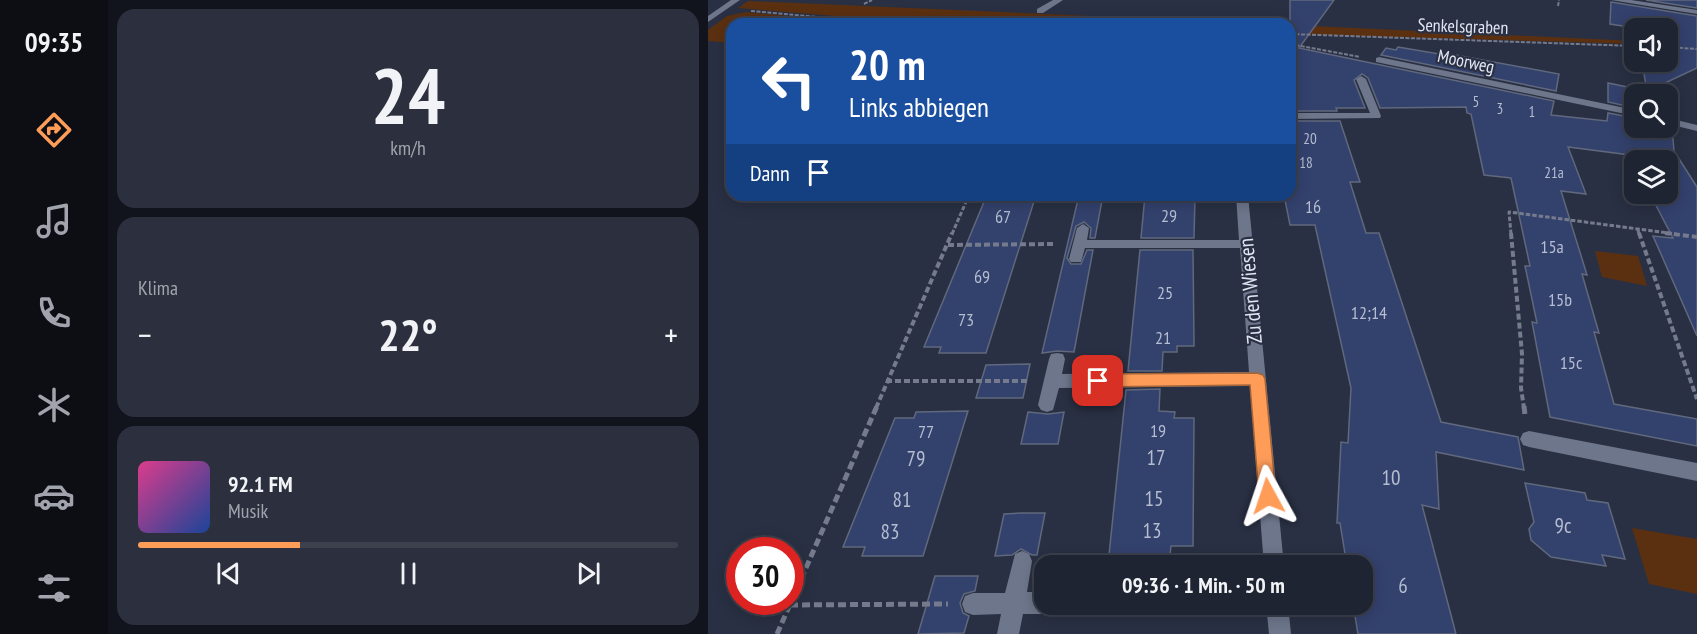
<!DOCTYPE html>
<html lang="de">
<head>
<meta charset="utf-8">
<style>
  :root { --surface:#1f2432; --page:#2c303e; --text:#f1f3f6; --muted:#a1a4ac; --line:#3c414d; --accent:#fe9c58 }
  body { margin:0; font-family:"PT Sans Narrow",sans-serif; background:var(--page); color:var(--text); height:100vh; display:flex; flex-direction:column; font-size:22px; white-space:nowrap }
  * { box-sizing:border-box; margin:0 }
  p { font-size:20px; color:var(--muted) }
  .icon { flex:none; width:33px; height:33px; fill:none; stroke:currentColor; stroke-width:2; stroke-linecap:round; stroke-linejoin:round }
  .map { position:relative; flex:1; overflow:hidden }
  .sheet { display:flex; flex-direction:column; gap:9px; padding:9px; background:#11141c; width:600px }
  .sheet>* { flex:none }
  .banner { position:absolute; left:18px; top:18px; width:570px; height:183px; border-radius:18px; box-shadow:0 3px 15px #0003,0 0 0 2px var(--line); background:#1a4fa0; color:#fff; overflow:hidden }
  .controls { position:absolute; left:916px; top:18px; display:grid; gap:12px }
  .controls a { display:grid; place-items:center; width:54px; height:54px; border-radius:12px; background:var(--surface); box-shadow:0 3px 15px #0003,0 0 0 2px var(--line); font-size:30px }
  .speed { position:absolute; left:18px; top:537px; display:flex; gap:12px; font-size:30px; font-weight:700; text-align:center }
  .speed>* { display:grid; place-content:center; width:78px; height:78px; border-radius:50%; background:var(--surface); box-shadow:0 3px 15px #0003,0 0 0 2px var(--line); line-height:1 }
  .speed .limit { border:9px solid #d22; background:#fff; color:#111 }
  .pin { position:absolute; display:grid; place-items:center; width:51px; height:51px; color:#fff; margin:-26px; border-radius:12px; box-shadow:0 3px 9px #0006 }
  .me { position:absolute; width:66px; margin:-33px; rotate:355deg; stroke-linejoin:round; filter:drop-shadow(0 0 4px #0008) }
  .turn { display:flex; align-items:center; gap:21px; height:126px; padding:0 24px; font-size:27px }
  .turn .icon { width:78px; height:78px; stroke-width:2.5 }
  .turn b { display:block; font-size:42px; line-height:51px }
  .then { display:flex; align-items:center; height:57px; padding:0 24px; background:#0003; gap:12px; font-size:22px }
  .big { font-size:45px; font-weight:700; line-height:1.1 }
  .sheet .widget { flex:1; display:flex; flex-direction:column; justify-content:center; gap:9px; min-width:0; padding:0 21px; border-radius:18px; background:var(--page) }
  .sheet .dial { align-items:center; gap:0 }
  .dial b { font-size:78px; line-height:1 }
  .song { display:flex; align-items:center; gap:18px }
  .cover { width:72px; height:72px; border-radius:9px; background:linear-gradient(135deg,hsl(330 70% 55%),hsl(220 70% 35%)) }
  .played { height:6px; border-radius:3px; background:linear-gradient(90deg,var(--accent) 30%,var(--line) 30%) }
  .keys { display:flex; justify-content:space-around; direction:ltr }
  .heat { display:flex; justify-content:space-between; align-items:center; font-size:33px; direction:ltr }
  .trip { position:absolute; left:326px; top:555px; width:339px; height:60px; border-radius:18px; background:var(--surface); box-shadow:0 3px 15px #0003,0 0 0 2px var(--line); font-weight:700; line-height:60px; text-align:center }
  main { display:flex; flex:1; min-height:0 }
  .menu { display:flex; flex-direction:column; width:108px; justify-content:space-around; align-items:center; background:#0c0e14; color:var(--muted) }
  .menu .icon { width:42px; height:42px }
  .menu .on { color:var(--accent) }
  .menu b { font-size:27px; color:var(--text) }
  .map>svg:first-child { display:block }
  .green { fill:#5b3010 }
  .building { fill:#33416d; stroke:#60687d; stroke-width:1.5 }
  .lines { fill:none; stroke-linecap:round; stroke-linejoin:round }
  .path-far3 { stroke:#757b8c; stroke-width:2; stroke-dasharray:4 1.5; stroke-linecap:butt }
  .path-far2 { stroke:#757b8c; stroke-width:3; stroke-dasharray:4.5 2; stroke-linecap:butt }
  .path-far1 { stroke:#757b8c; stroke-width:4; stroke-dasharray:6 3; stroke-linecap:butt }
  .path { stroke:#757b8c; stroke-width:5; stroke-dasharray:8 4; stroke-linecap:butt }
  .minor { fill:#6d768b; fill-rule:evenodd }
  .route { fill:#fe9c58; stroke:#a56539; stroke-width:1.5 }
  .labels { text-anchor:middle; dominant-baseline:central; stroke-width:4.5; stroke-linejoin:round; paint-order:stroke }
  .far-number-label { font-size:15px; fill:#b6bdd1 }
  .far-street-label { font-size:18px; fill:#e1e6f2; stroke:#293043 }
  .number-label { font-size:18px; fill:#b6bdd1 }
  .street-label { font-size:21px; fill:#e1e6f2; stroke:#293043 }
  .near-number-label { font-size:21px; fill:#b6bdd1 }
</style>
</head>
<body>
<main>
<nav class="menu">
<b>09:35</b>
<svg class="icon on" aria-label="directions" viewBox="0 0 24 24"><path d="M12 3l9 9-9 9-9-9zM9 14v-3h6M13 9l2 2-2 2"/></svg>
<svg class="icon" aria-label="music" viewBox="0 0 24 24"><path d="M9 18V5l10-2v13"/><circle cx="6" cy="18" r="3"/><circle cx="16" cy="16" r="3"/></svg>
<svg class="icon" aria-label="phone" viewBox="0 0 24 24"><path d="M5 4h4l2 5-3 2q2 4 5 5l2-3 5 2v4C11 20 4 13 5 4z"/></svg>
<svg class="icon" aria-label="climate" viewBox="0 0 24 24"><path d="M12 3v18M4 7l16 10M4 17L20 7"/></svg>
<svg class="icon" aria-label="car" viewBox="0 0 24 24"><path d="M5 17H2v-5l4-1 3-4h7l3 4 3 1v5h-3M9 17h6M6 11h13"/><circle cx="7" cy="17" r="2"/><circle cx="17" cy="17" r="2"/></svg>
<svg class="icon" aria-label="filters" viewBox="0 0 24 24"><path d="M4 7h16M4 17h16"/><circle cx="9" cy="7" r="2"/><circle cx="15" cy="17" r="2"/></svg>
</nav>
<section class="sheet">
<div class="widget dial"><b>24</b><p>km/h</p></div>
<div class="widget"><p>Klima</p>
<div class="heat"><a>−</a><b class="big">22°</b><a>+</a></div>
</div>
<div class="widget">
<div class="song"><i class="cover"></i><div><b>92.1 FM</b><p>Musik</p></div></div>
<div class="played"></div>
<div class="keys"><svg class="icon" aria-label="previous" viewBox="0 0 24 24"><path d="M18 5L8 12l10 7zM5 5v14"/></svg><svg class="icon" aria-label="pause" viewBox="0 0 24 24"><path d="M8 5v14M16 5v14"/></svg><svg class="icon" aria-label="next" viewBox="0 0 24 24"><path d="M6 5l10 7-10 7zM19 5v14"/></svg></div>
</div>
</section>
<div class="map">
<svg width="989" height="634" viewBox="0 0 989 634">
  <rect width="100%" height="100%" fill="#293043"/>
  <g class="green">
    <path d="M40,1L569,24H430L333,17L151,18L30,8Z"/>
    <path d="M38,12L126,20L179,21L176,24H24V43L0,41V30L19,16Z"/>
    <path d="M241,19L390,24H183L186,21Z"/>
    <path d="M582,25L927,41V44L582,34Z"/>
    <path d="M887,251L930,256L939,286L894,277Z"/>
    <path d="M924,528L989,539V594L941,584Z"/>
  </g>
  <g class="building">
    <path d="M582,0H626L591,48L846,101L843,115L899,121L900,113L927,118V128L964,127L966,151L989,187V336L945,236L965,238L942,194H960V160H927V164L922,155L860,147L878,194L853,191L879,275L874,274L891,333L886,332L906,404L989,419V446L842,417L824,322L829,323L817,266H822L803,178L776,175L763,114L759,113L758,107L672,108L660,78L654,74L646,80L657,108H628L629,111H582Z"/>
    <path d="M938,0H989V8Z"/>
    <path d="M903,2L989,16V68L940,91L959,94H927V108L900,102V83L939,91L934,62H960V28H928L902,24Z"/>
    <path d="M690,47L731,54L732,52L851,74L848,91L673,55L678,48L688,50Z"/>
    <path d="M582,121H632L652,182H642L658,233H671L733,422L810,437L816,470L728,452L731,509L714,505L748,634H650L645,604H654V566H639L632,523H629L633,442L640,443L643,388L607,225H582L576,195H582Z"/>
    <path d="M291,195H328L278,353H231L233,347H216L278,197Z"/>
    <path d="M371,195H395L387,238H382L383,228L376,222L368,226L359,258L363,264H373L379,250H385L366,352L349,351L334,353Z"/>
    <path d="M437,195L487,196L486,238H433Z"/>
    <path d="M432,250H485L486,346H469V352H455L454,371H420Z"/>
    <path d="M322,364L315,398H268L278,365Z"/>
    <path d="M452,389L451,411L467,412L466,418H486L485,546H463L462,555H446L445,566H402L404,555H401L418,390Z"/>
    <path d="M260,411L215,556H154L157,547H135L187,418H206L208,412Z"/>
    <path d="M320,412L340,414L356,412L350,444H313Z"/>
    <path d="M817,483L877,493L879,500L900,503L917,559L894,555L898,566L843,557L823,540L821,529L826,522Z"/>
    <path d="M313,513H337L329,555H324L313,549L304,555L287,556L296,514Z"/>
    <path d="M227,576H270L267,591L256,594L252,603L255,613L261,616L256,633L210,634Z"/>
  </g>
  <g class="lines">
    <g class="path-far3">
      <path d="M156,4L164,0"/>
      <path d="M850,6L851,0"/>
      <path d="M43,11L131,19H314"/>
      <path d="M357,21L403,24"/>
      <path d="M582,34L927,46"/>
      <path d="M582,44L652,57"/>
      <path d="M960,47L989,49"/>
    </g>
    <g class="path-far2">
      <path d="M930,230L931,234"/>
      <path d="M244,234L261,195"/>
      <path d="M803,234L801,212L968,234"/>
    </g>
    <g class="path-far1">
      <path d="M803,233L814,354L813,388L816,408"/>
      <path d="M931,233L989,399"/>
      <path d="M957,233L989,237"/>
      <path d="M240,245L347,244"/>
      <path d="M178,381H319"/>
      <path d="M168,408L244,233"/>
    </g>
    <g class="path">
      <path d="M816,406L817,415"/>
      <path d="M82,605L240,604"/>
      <path d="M69,634L169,406"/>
    </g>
    <g class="minor">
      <path d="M23,0H32L0,22V16Z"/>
      <path d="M345,0H355L335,13H329V9Z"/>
      <path d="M903,0H923L989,10V14Z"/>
      <path d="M671,57L927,110V116L668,62V58Z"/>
      <path d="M653,76L658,79L673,116L672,118L582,119V113H662L648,79Z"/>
      <path d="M960,118L989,125V131L960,124Z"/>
      <path d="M528,195H540L576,566H556L542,386L351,388L345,410L339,412L333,410L330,405L341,359L343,354L349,353L355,354L357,359L354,374L541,372L532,248H377L373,262H363L361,259L369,228L375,224L381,228L379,240H531Z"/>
      <path d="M821,431L989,463V481L821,447L815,445L812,439L815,433Z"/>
      <path d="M314,551L321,554L324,561L319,592H336V604H346L344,611L336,614H315L311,634H289L293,614L265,615L257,612L254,604L257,596L265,593H297L307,554Z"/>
      <path d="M558,604H580L583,634H561Z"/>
    </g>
  </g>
  <path class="route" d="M549,373L555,375L557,379L568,496L566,502L560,504L553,502L551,496L542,385L390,387L385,385L382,381L385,376L390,374Z"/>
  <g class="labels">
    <g class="far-number-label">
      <text x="768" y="101">5</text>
      <text x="792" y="108">3</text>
      <text x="824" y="111">1</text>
      <text x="602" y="138">20</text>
      <text x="598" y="162">18</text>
      <text x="846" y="172">21a</text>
    </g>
    <g class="far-street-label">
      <text transform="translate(755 26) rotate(2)">Senkelsgraben</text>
      <text transform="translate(758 61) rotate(12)">Moorweg</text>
    </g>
    <g class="number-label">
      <text x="605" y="206">16</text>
      <text x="461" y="215">29</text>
      <text x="295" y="216">67</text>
      <text x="844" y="246">15a</text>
      <text x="274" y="276">69</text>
      <text x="457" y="292">25</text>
      <text x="852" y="299">15b</text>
      <text x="661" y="312">12;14</text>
      <text x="258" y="319">73</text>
      <text x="455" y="337">21</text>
      <text x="863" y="362">15c</text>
      <text x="450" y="430">19</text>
      <text x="218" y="431">77</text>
    </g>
    <g class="street-label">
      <text transform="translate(542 291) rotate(-95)">Zu den Wiesen</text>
    </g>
    <g class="near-number-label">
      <text x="448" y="457">17</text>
      <text x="208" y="458">79</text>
      <text x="683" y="477">10</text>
      <text x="446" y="498">15</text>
      <text x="194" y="499">81</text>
      <text x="855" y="525">9c</text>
      <text x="444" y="530">13</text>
      <text x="182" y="531">83</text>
      <text x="695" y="585">6</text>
    </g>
  </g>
</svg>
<div class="controls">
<a><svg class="icon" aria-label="sound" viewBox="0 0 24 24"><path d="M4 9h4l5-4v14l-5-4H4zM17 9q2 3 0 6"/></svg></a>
<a><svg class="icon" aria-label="search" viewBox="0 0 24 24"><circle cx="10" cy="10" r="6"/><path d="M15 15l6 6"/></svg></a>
<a><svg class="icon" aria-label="layers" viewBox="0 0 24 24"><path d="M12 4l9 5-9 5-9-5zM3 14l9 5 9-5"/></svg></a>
</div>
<div class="speed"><div class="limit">30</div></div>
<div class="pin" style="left:390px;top:381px;background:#d93025"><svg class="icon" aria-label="arrive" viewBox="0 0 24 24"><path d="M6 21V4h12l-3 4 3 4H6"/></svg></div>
<svg class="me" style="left:560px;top:496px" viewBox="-20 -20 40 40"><path d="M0-17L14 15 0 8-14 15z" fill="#fe9c58" stroke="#fff" stroke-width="4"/></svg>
<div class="trip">09:36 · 1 Min. · 50 m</div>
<div class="banner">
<div class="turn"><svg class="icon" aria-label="left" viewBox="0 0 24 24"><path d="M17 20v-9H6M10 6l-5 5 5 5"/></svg><div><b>20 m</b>Links abbiegen</div></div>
<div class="then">Dann<svg class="icon" aria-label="arrive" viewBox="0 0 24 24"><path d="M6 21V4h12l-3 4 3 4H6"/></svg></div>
</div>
</div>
</main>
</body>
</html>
